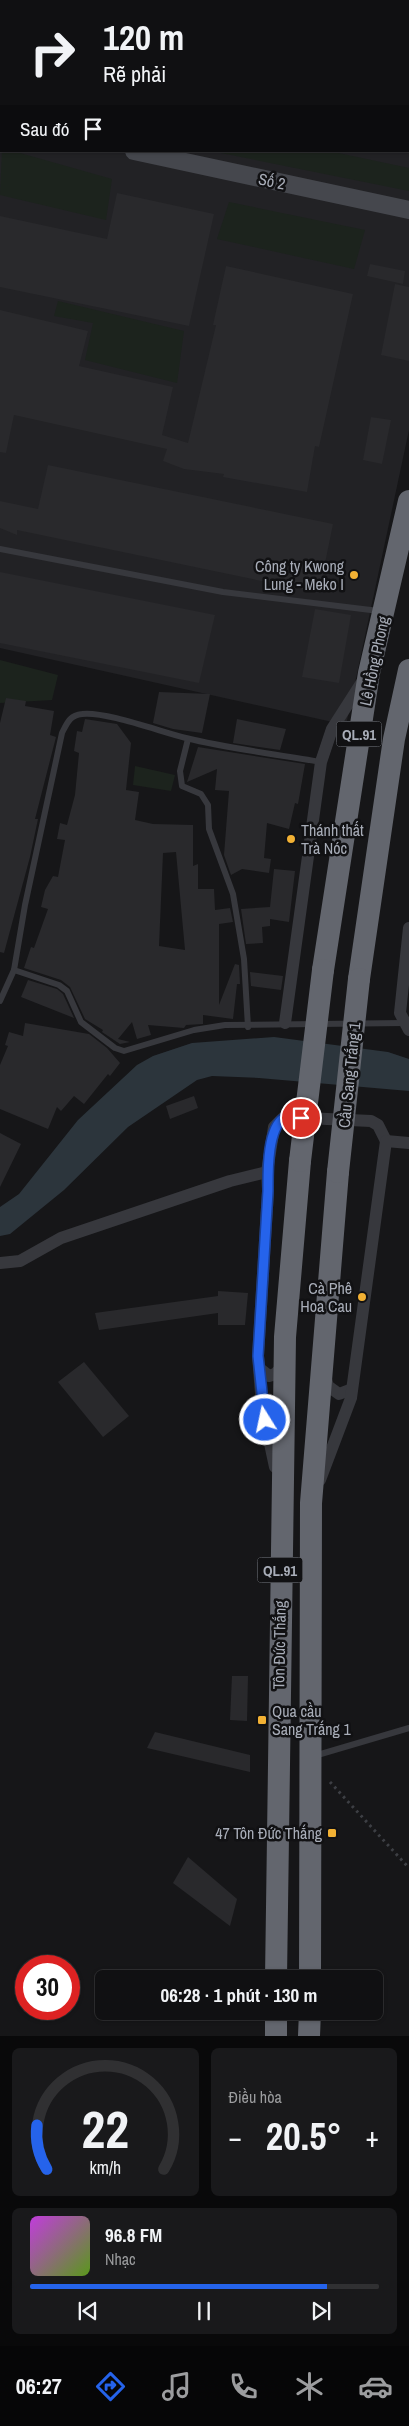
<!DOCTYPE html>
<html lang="vi">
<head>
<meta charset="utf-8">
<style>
  :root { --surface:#101012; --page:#19191b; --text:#f1f3f6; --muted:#9c9d9f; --line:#303032; --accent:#2563eb }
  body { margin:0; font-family:"Archivo Narrow",sans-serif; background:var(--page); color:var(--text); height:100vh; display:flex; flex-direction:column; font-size:19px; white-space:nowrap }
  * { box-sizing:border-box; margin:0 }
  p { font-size:16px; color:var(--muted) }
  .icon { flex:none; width:28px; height:28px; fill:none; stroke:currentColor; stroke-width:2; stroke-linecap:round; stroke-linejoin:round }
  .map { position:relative; height:2036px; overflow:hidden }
  .drawer { display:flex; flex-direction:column; gap:12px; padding:12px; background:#09090a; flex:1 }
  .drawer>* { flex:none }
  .top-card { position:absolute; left:0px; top:0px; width:410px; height:152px; box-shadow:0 1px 4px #0004,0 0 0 1px var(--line); background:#101012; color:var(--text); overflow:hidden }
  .speed { position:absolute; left:15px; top:1955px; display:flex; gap:10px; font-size:25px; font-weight:700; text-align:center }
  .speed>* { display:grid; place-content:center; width:65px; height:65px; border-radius:50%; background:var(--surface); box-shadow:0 1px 4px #0004,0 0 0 1px var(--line); line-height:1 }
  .speed .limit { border:8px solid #d22; background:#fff; color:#111 }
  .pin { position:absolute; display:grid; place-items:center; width:42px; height:42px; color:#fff; margin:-21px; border:2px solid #fff; border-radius:50%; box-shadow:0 1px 5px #0007 }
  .me { position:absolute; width:55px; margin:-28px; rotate:350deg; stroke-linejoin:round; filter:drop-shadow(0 0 4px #0008) }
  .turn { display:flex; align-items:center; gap:18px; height:105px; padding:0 20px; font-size:22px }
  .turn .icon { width:65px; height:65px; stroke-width:2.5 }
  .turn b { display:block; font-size:35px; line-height:42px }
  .then { display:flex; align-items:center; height:48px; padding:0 20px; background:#0003; gap:10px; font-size:19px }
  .big { font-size:38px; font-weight:700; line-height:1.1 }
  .drawer .card { flex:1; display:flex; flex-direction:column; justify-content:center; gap:8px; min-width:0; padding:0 18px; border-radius:8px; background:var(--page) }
  .drawer .dial { align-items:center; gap:0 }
  .dial svg { height:130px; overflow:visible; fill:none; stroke:var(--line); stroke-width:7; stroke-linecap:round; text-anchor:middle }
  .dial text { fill:var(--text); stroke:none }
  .song { display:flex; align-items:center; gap:15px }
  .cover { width:60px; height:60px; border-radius:8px; background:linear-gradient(135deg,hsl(290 70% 55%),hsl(90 70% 35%)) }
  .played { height:5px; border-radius:2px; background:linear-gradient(90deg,var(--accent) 85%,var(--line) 85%) }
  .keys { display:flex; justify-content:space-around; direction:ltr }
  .heat { display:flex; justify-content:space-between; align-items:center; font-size:28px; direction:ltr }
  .drawer .tiles { flex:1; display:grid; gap:12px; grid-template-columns:1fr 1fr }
  .card:last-child { grid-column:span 2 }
  .trip { position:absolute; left:95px; top:1970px; width:288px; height:50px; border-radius:8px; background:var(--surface); box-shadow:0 1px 4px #0004,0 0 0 1px var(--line); font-weight:700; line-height:50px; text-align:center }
  .tab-bar { display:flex; height:80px; justify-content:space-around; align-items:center; background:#060607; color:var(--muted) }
  .tab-bar .icon { width:35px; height:35px }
  .tab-bar .current { color:var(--accent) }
  .tab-bar b { font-size:22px; color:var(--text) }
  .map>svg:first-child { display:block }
  .built { fill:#222225; fill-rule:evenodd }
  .green { fill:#1c231d }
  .water { fill:#2c353c }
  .building { fill:#29292c; fill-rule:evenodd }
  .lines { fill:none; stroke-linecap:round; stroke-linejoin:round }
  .path { stroke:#3d3f44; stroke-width:3; stroke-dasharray:2.5 4; stroke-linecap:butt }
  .lane { stroke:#37383d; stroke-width:6 }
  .street { stroke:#37383d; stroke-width:12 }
  .secondary { stroke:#45474d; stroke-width:18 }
  .highway { stroke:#63666e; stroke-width:22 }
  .highway-bridge { stroke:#63666e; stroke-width:22 }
  .route-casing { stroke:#184099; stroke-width:12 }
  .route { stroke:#2563eb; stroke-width:9 }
  .poi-dot { fill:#f2b134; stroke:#111113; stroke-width:2 }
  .labels { text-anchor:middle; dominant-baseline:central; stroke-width:5; stroke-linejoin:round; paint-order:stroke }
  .shield { fill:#111113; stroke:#7b7e86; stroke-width:1 }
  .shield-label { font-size:15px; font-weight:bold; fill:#a8adb8 }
  .street-label { font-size:16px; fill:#a8adb8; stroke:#111113 }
  .poi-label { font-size:16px; fill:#a8adb8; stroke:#111113; text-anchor:end }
</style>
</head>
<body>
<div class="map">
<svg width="409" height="2036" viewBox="0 0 409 2036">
  <rect width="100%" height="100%" fill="#161618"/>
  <path class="built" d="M0,0H409V430L346,725L0,648ZM1,1H409V151H1Z"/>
  <g class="green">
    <path d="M2,151H13L112,179L106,220L0,195Z"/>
    <path d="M211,151H329L409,168V191Z"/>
    <path d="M229,202L365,230L354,269L217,239Z"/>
    <path d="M58,301L184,331L177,383L85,360L93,323L54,316Z"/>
    <path d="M0,660L58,675L52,700L0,703Z"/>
    <path d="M135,766L175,775L171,791L133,785Z"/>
  </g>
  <path class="water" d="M274,1037L388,1052L409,1059V1091L259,1078L212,1076L197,1080L128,1127L64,1190L10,1234L0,1236V1207L19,1194L78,1120L137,1065L153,1056L192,1043Z"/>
  <g class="building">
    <path d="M117,193L214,214L189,326L0,287V216L107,239Z"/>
    <path d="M370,264L405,271L403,284L367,276Z"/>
    <path d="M226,266L353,294L319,447L315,446L307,492L223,477L224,474L184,469L163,461L167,449L14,415L6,453L0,452V310L88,331L79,366L173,387L162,435L188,443L216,325H213Z"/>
    <path d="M395,284L409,287V361L381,355Z"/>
    <path d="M371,417L391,420L382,464L363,460Z"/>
    <path d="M48,465L333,524L319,593L17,530V535L0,528V501L38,509Z"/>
    <path d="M0,572L215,615L199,683L0,643Z"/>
    <path d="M315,609L351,615L339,683L302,677Z"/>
    <path d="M159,692L210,694L202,733L173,729L153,723Z"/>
    <path d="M6,698L26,701L25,706L54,711L50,735L56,737L35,819H38L30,857L4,953L0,952V723Z"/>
    <path d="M85,719L117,724L131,743L126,790L139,792L135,820L153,824L193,825V866L198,864V889H214L215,910L230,908L233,922L219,924V1005L235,964L239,965L240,984H237L233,1019L203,1015V1024L186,1025L184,1028L148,1025L151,1035L137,1039L132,1022L118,1039L130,1042L120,1044L102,1032L103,1030L85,1019L70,987L61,980L24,968L31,947L34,948L48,909L41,907L45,890L53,876L58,877L65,840L57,839L60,823L67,825L75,795L79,753L74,751L77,731L82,732ZM176,852L185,950L159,946L163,853Z"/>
    <path d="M237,719L286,729L280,750L233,743Z"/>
    <path d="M198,747L305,764L298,804L295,803L289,829L267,823L264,858L271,859L269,873L242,869L231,875L224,855L229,791L215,790L217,769L187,782Z"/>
    <path d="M274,869L295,871L289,922L270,919V926L262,927L263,943L246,944L241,909L270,907Z"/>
    <path d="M250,972L283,976L281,990L251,986Z"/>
    <path d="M28,980L57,989L63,994L74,1018L21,997Z"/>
    <path d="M25,1023L89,1034L107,1048L120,1063L110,1076L108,1074L84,1104L74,1096L61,1111L57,1107L48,1129L0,1109V1065L8,1046L5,1045L9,1032L23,1036Z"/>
    <path d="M194,1096L198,1108L170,1119L166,1106Z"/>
    <path d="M0,1133L21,1144L0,1187Z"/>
    <path d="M218,1291L248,1293L245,1325H218V1313L99,1330L95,1313L218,1296Z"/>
    <path d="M84,1362L129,1416L103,1437L58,1382Z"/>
    <path d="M232,1676H248L247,1721L230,1720Z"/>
    <path d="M155,1732L250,1755V1772L147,1748Z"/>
    <path d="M188,1857L237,1899L230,1926L173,1883Z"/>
  </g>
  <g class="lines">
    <path class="path" d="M330,1782L409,1868"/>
    <g class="lane">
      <path d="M73,1V0"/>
      <path d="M0,549L223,592L379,611"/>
      <path d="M188,739L180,771L182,786L201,794L208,805L209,829L233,894L244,959L248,1027"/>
      <path d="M14,970L59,985L67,991L81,1022L115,1048L124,1051L194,1030L225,1025L404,1023"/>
      <path d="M0,1001L14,970L25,905L62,733C67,723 70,715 82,714C105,711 161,732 186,738C230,749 276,754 321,762"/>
      <path d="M314,1756L409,1728"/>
    </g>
    <g class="street">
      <path d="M409,928L400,1013L409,1030"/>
      <path d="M285,1023L321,762L332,729L364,679"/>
      <path d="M267,1172L274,1127L284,1117L371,1121L378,1125L386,1141"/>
      <path d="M0,1263L20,1261L61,1238L230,1181L267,1172L268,1191L258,1356L262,1406L275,1467"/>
      <path d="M259,1368L269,1376L275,1374L284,1365"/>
      <path d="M324,1373L328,1386L339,1394L352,1389"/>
      <path d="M320,1480L351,1398L386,1141L409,1143"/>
    </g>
    <g class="secondary">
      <path d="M11,1L12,0"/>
      <path d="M0,47L1,41"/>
      <path d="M0,123H1"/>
      <path d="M134,151L409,210"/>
    </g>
    <g class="highway">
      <path d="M323,970L369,673L409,501"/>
      <path d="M359,979L394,739L409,670"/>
      <path d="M276,1979L285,1337L300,1161"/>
      <path d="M310,1979L311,1503L338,1172"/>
      <path d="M276,2036V2011"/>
      <path d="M309,2036L310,2011"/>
    </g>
    <g class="highway-bridge">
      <path d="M300,1161L323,970"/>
      <path d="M338,1172L359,979"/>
    </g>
  </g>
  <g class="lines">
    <g class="route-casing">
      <path id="route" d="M265,1420L258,1356L268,1191C268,1172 267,1129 284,1118H301"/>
    </g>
    <use href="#route" class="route"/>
  </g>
  <g class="poi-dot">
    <circle cx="354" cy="575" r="5"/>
    <circle cx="291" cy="839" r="5"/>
    <circle cx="362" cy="1297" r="5"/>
    <rect x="257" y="1715" width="10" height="10" rx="2.5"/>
    <rect x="327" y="1828" width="10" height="10" rx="2.5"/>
  </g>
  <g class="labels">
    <g class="shield">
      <rect x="336.5" y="721.5" width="45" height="25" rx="4"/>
      <rect x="257.5" y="1557.5" width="45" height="25" rx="4"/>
    </g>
    <g class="shield-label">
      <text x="359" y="734">QL.91</text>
      <text x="280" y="1570">QL.91</text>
    </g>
    <g class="street-label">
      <text transform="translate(272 181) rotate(12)">Số 2</text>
      <text transform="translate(374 661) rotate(-78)">Lê Hồng Phong</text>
      <text transform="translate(349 1075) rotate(-84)">Cầu Sang Trắng 1</text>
      <text transform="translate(279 1645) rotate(-89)">Tôn Đức Thắng</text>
    </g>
    <g class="poi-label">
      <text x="344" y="566">Công ty Kwong<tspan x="344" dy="18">Lung - Meko I</tspan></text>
      <text x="301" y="830" text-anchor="start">Thánh thất<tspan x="301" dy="18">Trà Nóc</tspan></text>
      <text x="352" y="1288">Cà Phê<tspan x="352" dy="18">Hoa Cau</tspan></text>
      <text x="272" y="1711" text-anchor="start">Qua cầu<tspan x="272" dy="18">Sang Trắng 1</tspan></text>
      <text x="322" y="1833">47 Tôn Đức Thắng</text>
    </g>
  </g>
</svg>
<div class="speed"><div class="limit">30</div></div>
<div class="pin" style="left:301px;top:1118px;background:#d93025"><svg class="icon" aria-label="arrive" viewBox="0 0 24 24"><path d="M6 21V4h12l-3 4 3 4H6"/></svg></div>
<svg class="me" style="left:265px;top:1420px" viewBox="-20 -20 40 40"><circle r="17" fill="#2563eb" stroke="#fff" stroke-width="3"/><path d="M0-11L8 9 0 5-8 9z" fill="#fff"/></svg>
<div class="trip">06:28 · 1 phút · 130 m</div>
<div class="top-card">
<div class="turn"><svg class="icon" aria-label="right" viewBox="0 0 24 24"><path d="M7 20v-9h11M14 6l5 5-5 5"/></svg><div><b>120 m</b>Rẽ phải</div></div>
<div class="then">Sau đó<svg class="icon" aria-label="arrive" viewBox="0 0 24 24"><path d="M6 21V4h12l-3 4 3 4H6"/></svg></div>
</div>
</div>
<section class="drawer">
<div class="tiles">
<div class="card dial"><svg viewBox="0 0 100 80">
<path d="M14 69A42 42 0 1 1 86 69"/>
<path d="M14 69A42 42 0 0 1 8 42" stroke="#2563eb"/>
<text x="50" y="56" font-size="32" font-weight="700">22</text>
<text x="50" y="72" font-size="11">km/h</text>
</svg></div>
<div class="card"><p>Điều hòa</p>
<div class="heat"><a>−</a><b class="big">20.5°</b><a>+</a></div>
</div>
<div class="card">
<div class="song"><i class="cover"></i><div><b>96.8 FM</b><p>Nhạc</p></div></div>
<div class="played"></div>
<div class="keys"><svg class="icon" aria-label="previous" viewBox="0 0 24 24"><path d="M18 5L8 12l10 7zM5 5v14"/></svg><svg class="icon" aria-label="pause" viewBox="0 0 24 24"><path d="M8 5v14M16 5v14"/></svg><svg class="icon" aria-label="next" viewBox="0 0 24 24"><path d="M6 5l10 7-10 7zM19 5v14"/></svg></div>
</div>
</div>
</section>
<nav class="tab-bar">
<b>06:27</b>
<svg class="icon current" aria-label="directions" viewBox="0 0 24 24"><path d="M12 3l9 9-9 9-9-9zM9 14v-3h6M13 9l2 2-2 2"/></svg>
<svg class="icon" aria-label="music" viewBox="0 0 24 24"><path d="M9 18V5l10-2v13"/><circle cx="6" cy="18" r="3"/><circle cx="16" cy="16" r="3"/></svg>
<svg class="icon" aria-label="phone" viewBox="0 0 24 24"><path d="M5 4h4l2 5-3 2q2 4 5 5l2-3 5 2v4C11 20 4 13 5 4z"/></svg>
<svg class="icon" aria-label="climate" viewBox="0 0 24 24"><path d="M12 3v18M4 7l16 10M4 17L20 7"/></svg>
<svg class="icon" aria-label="car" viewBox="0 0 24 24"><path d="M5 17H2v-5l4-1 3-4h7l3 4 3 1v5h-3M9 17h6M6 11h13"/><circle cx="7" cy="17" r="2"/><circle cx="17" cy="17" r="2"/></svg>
</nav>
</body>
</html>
